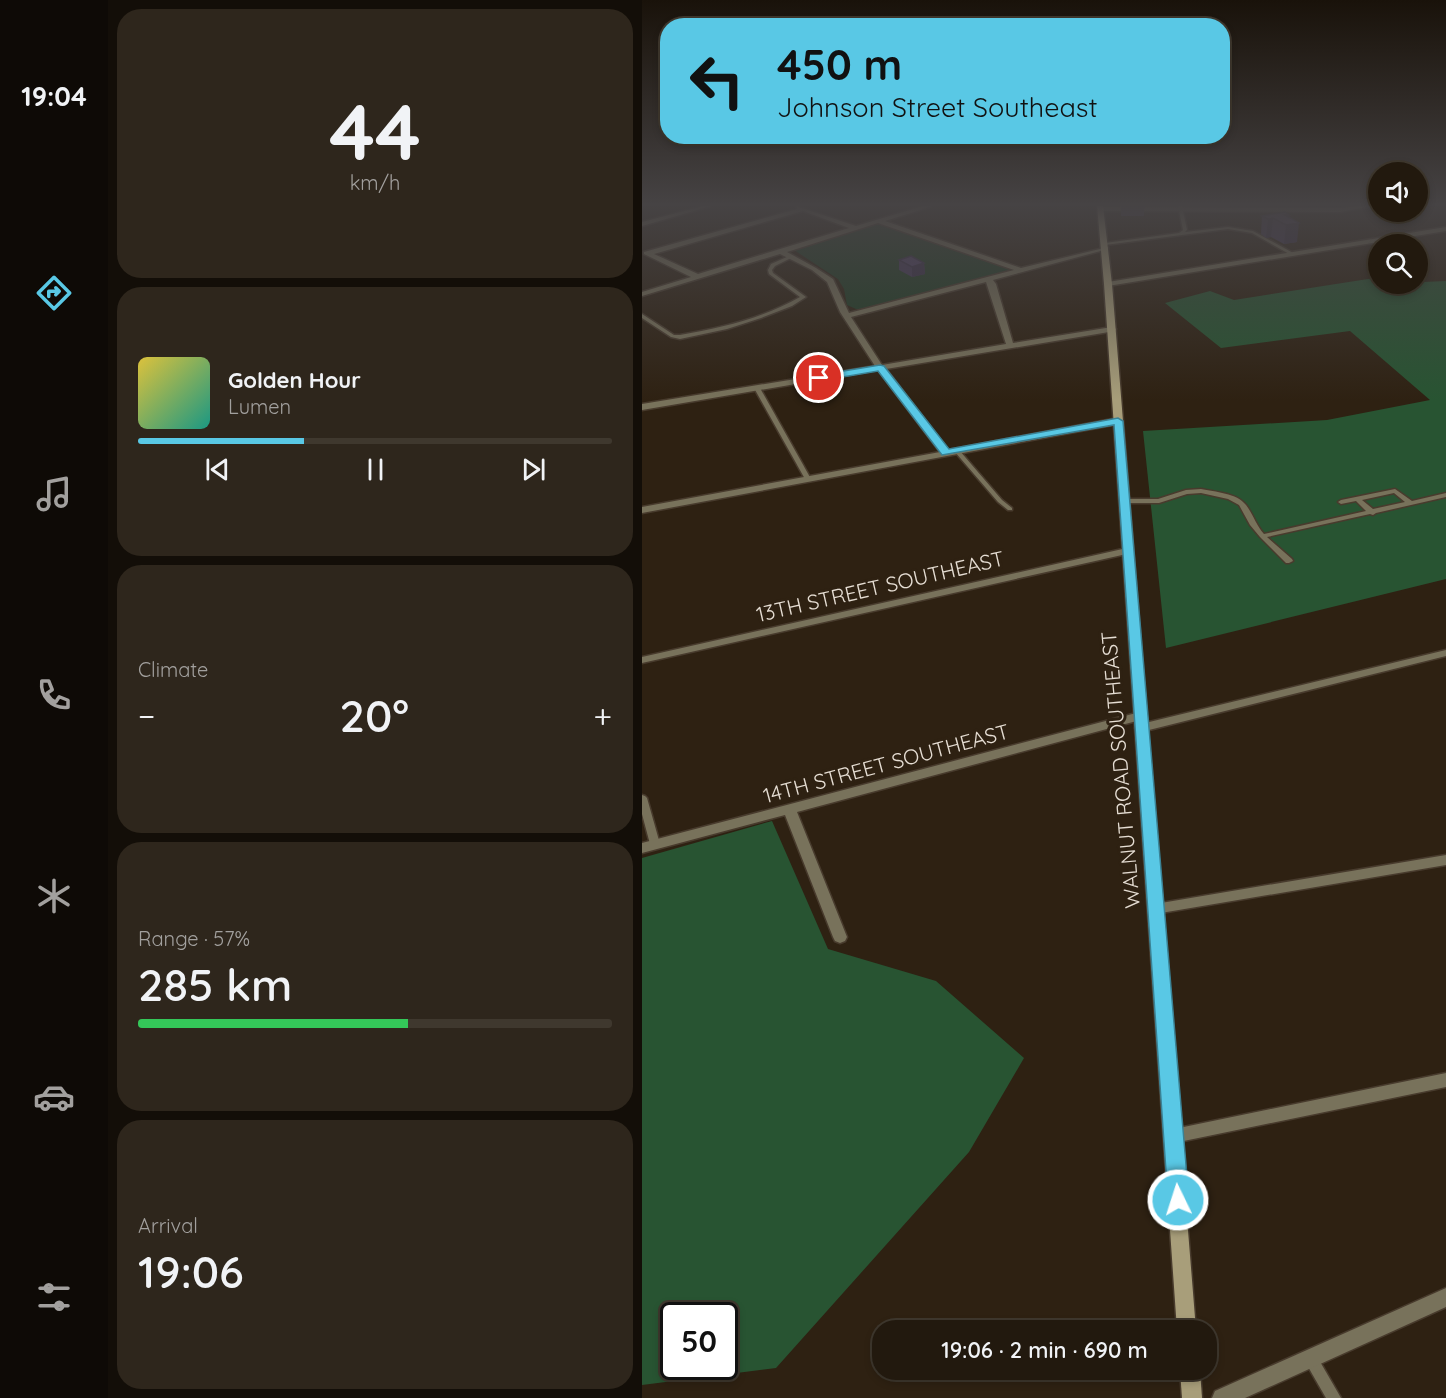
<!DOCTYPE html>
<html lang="en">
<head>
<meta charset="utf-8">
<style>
  :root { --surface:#22190e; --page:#2e261c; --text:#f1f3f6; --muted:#a2a09e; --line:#3f382e; --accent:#59c8e5 }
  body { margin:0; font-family:Quicksand,sans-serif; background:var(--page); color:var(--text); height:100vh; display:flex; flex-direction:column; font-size:22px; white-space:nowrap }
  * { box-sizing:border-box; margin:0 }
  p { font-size:20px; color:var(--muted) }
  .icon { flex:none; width:33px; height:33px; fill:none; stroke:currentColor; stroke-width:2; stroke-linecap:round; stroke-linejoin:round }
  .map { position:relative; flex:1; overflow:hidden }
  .side { display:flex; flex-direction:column; gap:9px; padding:9px; background:#130e08; width:534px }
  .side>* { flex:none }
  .guide { position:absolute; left:18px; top:18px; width:570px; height:126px; border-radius:24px; box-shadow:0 3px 9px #0003,0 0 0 2px var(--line); background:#59c8e5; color:#111; overflow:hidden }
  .controls { position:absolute; left:726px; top:162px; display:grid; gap:12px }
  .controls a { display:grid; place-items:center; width:60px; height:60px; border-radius:50%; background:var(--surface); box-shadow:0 3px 9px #0003,0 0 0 2px var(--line); font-size:30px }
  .speed { position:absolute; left:18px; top:1302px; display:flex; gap:12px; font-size:30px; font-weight:700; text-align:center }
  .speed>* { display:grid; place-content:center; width:78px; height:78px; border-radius:50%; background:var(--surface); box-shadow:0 3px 9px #0003,0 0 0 2px var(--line); line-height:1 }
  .speed .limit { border:3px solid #111; border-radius:9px; background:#fff; color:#111 }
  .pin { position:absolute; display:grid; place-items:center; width:51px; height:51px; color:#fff; margin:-26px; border:3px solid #fff; border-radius:50%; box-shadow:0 2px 6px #0007 }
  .me { position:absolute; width:66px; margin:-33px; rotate:356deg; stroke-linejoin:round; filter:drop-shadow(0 0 4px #0008) }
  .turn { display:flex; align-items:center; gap:21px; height:126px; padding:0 18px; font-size:27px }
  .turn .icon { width:78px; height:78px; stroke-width:2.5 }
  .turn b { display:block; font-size:42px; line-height:51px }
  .big { font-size:45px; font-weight:600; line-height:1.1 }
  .side .widget { flex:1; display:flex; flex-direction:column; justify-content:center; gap:9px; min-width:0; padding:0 21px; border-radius:24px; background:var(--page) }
  .side .dial { align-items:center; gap:0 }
  .dial b { font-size:78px; line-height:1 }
  .song { display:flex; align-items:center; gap:18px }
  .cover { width:72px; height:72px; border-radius:9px; background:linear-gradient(135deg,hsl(50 70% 55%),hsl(170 70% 35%)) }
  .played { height:6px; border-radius:3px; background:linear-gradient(90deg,var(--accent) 35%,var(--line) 35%) }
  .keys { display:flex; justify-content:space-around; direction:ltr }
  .heat { display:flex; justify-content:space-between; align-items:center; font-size:33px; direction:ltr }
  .charge { height:9px; border-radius:4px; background:linear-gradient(90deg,#34c759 57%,var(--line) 0) }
  .trip { position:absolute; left:230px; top:1320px; width:345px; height:60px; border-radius:24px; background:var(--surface); box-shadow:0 3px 9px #0003,0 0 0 2px var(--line); font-weight:600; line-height:60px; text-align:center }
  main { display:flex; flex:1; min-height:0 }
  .dock { display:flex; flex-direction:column; width:108px; justify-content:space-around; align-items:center; background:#0e0a06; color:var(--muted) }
  .dock .icon { width:42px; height:42px }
  .dock .current { color:var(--accent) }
  .dock b { font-size:27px; color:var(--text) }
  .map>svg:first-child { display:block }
  .green { fill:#1f3d25 }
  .forest { fill:#285432; fill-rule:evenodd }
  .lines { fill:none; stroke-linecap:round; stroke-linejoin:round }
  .service-casing { stroke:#483b2d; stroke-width:3 }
  .minor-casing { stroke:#483b2d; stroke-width:3 }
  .tertiary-casing { stroke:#483b2d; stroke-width:3 }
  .secondary-casing { stroke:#483b2d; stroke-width:3 }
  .service { fill:#78725b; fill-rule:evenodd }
  .minor { fill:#78725b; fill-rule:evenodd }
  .tertiary { fill:#78725b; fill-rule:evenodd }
  .secondary { fill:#a89e7a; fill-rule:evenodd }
  .wall { fill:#46395f }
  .shaded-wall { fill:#392e4e }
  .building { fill:#51426f; stroke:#392e4e; stroke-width:1.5 }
  .route { fill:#59c8e5; stroke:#3a8295; stroke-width:1.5 }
  .labels { text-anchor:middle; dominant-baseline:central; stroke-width:6; stroke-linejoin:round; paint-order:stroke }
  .street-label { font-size:21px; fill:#e6ded4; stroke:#2e2112 }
</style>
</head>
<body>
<main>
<nav class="dock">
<b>19:04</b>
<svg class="icon current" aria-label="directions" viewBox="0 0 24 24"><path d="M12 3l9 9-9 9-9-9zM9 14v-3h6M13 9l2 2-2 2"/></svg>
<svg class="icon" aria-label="music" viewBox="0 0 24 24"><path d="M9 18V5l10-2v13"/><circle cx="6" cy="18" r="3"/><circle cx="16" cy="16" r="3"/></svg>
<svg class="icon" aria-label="phone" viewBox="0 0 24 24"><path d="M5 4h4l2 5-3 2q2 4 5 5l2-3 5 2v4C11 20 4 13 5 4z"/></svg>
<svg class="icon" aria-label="climate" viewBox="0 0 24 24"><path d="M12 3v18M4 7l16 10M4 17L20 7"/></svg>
<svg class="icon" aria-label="car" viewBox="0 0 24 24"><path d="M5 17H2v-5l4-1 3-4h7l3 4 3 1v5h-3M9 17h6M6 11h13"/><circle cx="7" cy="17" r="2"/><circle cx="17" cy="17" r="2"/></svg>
<svg class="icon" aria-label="filters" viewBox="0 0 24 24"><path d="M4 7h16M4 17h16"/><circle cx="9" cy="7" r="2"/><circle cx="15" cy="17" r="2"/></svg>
</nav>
<section class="side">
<div class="widget dial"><b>44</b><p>km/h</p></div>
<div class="widget">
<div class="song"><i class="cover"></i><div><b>Golden Hour</b><p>Lumen</p></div></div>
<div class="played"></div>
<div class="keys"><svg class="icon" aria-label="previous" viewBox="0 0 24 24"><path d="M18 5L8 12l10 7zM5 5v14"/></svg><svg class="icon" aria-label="pause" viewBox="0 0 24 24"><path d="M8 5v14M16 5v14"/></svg><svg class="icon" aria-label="next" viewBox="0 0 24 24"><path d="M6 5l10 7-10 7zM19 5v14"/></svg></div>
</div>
<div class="widget"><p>Climate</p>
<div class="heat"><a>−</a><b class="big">20°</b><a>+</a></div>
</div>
<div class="widget"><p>Range · 57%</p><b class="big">285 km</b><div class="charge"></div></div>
<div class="widget"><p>Arrival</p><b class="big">19:06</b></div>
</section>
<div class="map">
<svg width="804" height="1398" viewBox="0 0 804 1398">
  <rect width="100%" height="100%" fill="#2e2112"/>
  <path class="green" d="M237,223L373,270L224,309H214L205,305L202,289L196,279L152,250Z"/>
  <g class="forest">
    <path d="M726,279L736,280V284L804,281V579L524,648L501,431L685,420L788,400L708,331L579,348L523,303L568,291L592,300Z"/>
    <path d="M130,821L186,949L294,981L382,1058L327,1152L134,1368L0,1385V858ZM32,1316H82V1366H32Z"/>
  </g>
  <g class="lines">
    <g class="service-casing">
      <g id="service">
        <path d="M536,206H540L545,230L543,232L586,227L611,231L653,254L649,255L610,233L586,229L463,245L461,244L463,243L537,233L541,230Z"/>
        <path d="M147,256L151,257L133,266L130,270L131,273L164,297L150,306L119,318L85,329L38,339L29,337L0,318V314L32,335H38C80,328 121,318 158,297L127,274L126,270L129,264Z"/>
        <path d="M113,387L118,388L169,479L168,480L166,481L163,479L112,388Z"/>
        <path d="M315,449L317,450L360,500L370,508V510H366L356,502L313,452V450Z"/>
        <path d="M559,489C573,492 595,493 604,505C611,514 614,525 622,534L724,511L714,501L699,504L696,502L699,500L753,489L770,501L804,493V497L734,513L731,515L728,514L625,537L650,559L651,561L647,563H644L618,537L608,525L597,505L586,499L559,493L545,494L517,503H481L478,501L481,499H516L544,490ZM752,493L763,502L731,509L720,500Z"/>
        <path d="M0,795L3,796L5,798L18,844L16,846H10L8,844L0,814Z"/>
        <path d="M668,1351L673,1353L699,1398H684L661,1358L663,1353Z"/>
      </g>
    </g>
    <g class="minor-casing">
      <g id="minor">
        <path d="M61,206H69L0,226V222Z"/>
        <path d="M154,206L214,226L281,206H289L288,207L243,221L379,268L466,247V249L351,280L354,284L371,343L470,327L474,329L473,331L244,369L306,450L476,418L480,421L476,424L0,513V507L298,452L236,370L0,410V404L233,366L198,312L185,282L170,270L138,254L0,296V292L49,277L2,254V252L155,209ZM161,211L207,228L56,274L12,254ZM236,223L372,270L207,313L191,279L174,268L145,252ZM344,282L364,344L240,365L209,317Z"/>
        <path d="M718,206H731L698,212L459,211L456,209L459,207L698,208Z"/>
        <path d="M804,227V231L466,286L462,284L466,282Z"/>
        <path d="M485,548L489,549L490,551L489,553L0,663V657Z"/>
        <path d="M804,650V656L499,732L493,728L499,724Z"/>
        <path d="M498,712L502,713L504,716L502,719L155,812L205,937L203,941L198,943L193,941L191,937L143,815L0,853V843Z"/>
        <path d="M804,855V865L513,914L508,913L506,909L508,905L513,904Z"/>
        <path d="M804,1073V1087L532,1143L526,1141L523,1136L526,1131L532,1129Z"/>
      </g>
    </g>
    <g class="tertiary-casing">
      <path id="tertiary" d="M804,1288V1307L603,1398H570L573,1391Z"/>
    </g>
    <g class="secondary-casing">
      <g id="secondary">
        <path d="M455,206H461L470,284L554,1330H535L462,284Z"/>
        <path d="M538,1370H558L560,1398H540Z"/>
      </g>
    </g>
    <use href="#service" class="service"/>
    <use href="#minor" class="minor"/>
    <use href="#tertiary" class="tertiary"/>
    <use href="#secondary" class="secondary"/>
  </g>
  <g class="wall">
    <rect x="479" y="206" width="23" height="10"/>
    <path d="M647,215V218L655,242L642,244L629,237L624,238L619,234L620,216Z"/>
    <path d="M257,260L282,263L283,274L270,277L257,270Z"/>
  </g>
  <g class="shaded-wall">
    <path d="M643,215H647L646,225L657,223L655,242L642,244L644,225Z"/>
    <path d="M631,218L629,237L624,238L626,219Z"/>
    <path d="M282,263L283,274L270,277V267Z"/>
  </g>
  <g class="building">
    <path d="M479,206H502V207H480Z"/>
    <path d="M643,212L647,215H643L657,223L644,225L631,218L626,219L620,216Z"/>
    <path d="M269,256L282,263L270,267L257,260Z"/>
  </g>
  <linearGradient id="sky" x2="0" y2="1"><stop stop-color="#19120a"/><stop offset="0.51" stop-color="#464344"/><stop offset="1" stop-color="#464344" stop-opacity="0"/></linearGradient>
  <rect width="804" height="401" fill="url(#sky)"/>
  <path class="route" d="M238,365L242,366L307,449L476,418L481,421L547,1200L544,1206L536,1209L529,1206L526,1200L472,425L300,455L236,371L177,381L172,378L177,375Z"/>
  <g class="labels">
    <g class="street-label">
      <text transform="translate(238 586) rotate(-13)">13TH STREET SOUTHEAST</text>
      <text transform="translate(244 763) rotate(-15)">14TH STREET SOUTHEAST</text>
      <text transform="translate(478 770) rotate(-95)">WALNUT ROAD SOUTHEAST</text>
    </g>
  </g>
</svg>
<div class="controls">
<a><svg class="icon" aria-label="sound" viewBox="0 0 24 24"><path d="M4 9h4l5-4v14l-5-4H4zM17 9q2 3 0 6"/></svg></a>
<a><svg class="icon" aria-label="search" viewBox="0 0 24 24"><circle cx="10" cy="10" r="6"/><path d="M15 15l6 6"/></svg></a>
</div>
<div class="speed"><div class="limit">50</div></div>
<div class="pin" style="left:177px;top:378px;background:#d93025"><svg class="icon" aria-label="arrive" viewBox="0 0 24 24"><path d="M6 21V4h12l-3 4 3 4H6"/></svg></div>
<svg class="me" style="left:536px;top:1200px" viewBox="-20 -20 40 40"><circle r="17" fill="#59c8e5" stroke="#fff" stroke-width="3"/><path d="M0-11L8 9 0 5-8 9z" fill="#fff"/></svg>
<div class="trip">19:06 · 2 min · 690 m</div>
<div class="guide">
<div class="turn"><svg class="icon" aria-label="left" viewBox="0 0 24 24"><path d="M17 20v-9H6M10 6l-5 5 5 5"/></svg><div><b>450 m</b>Johnson Street Southeast</div></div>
</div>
</div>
</main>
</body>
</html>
